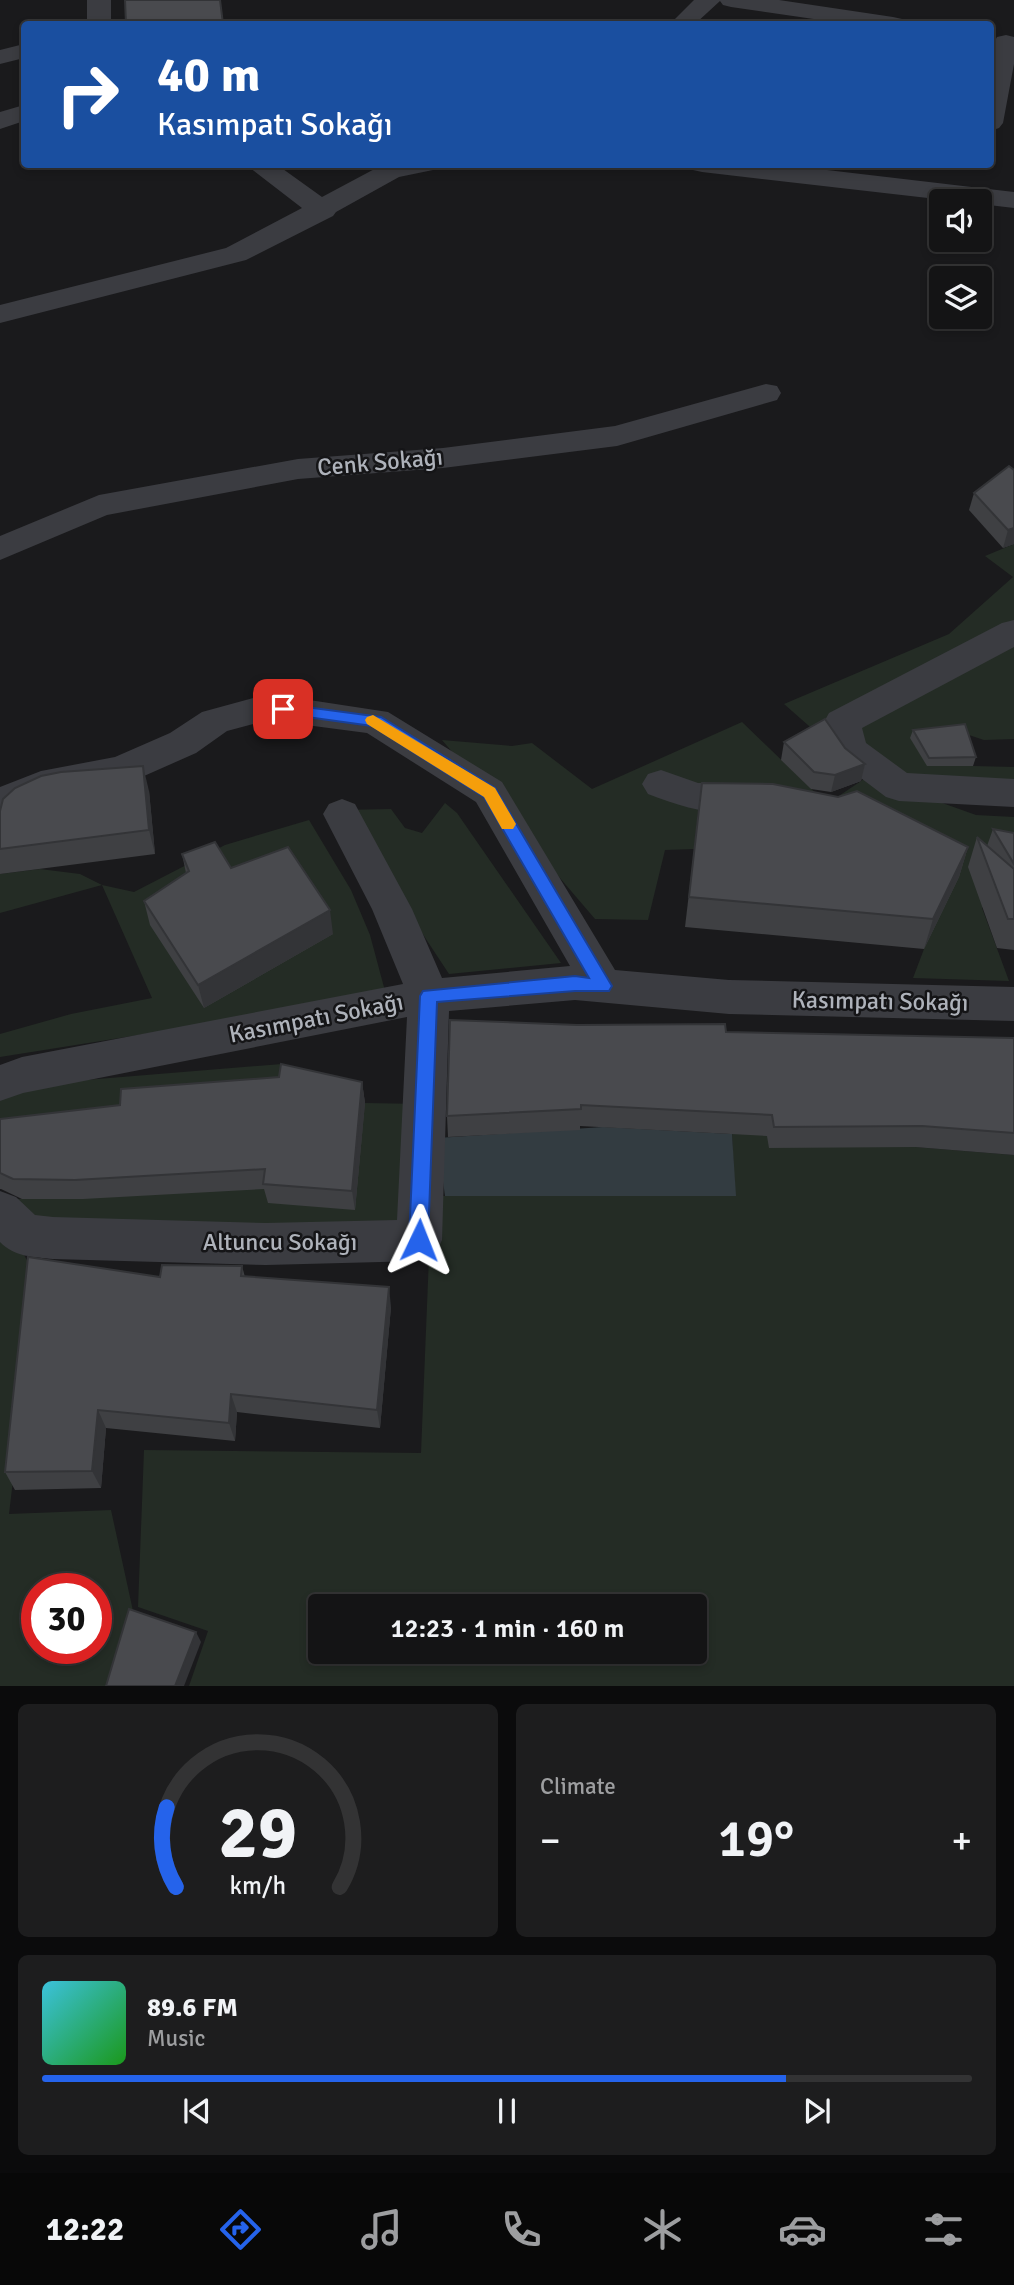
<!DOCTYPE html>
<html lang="en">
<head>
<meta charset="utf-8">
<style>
  :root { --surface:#141415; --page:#1d1d1e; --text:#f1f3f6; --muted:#9d9ea0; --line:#333334; --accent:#2563eb }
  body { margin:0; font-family:Signika,sans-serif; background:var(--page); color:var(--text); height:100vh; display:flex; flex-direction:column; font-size:26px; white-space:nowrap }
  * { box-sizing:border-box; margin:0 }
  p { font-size:23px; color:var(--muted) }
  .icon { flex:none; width:38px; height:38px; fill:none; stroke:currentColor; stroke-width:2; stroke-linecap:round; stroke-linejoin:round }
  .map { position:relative; height:1686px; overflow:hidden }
  .sheet { display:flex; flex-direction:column; gap:18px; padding:18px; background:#0b0b0c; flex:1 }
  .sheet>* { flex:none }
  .guide { position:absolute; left:21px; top:21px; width:973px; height:147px; border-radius:7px; box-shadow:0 4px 10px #0003,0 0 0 2px var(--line); background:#1a4fa0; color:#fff; overflow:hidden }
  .controls { position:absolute; left:929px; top:189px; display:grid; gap:14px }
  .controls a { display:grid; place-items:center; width:63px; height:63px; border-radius:7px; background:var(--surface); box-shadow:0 4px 10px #0003,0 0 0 2px var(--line); font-size:35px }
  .speed { position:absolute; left:21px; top:1573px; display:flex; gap:14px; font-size:35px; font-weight:700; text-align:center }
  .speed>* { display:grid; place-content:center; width:91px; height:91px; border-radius:50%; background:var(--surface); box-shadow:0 4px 10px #0003,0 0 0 2px var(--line); line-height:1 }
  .speed .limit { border:10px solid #d22; background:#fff; color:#111 }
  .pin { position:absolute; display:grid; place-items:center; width:60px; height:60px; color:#fff; margin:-30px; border-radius:14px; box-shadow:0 4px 10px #0006 }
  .me { position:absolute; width:77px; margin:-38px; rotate:2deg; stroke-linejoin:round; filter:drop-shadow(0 0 5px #0008) }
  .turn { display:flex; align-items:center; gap:24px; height:147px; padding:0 21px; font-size:32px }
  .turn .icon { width:91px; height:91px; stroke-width:2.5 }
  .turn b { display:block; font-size:49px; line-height:60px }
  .big { font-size:52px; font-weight:600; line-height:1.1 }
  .sheet .tile { flex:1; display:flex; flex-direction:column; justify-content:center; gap:10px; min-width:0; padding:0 24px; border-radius:10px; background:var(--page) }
  .sheet .dial { align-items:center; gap:0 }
  .dial svg { height:182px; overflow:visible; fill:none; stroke:var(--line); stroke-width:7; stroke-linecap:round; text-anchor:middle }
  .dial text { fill:var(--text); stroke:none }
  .song { display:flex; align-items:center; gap:21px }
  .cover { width:84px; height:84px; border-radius:10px; background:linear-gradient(135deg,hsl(190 70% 55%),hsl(120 70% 35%)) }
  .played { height:7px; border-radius:4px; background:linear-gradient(90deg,var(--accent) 80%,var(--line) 80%) }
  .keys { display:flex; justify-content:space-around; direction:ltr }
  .heat { display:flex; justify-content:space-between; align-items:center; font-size:38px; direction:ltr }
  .sheet .tiles { flex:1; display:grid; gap:18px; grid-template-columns:1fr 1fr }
  .tile:last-child { grid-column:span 2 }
  .trip { position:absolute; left:308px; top:1594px; width:399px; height:70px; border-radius:7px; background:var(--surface); box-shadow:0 4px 10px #0003,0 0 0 2px var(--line); font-weight:600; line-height:70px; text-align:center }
  .tabs { display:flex; height:112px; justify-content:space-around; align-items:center; background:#080808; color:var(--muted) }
  .tabs .icon { width:49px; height:49px }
  .tabs .on { color:var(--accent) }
  .tabs b { font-size:32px; color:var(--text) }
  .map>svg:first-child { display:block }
  .green { fill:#242c25; fill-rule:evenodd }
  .water { fill:#333c41 }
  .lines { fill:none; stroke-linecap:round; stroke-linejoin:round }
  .minor { fill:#3b3c41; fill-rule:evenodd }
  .wall { fill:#3f4043 }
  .shaded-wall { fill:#333437 }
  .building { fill:#494a4e; stroke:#333437; stroke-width:2 }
  .route { fill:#2563eb; stroke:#184099; stroke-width:2 }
  .slow { fill:#f59e0b }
  .labels { text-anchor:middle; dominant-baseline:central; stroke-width:5; stroke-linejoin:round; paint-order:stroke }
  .street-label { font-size:24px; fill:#aeb2ba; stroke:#151517 }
</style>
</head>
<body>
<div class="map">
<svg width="1014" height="1687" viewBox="0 0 1014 1687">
  <rect width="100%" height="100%" fill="#1a1a1c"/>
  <g class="green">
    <path d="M1014,544V739L984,740L963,733L973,766L1014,767V790L917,794L976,815L1014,817V865L982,908L1009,981L913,978L924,949L698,812L694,849L665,850L648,920L595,919L442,740L512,746L532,743L592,789L742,722L827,804L867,777L784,704L949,634L1013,577L985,556Z"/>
    <path d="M445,803L457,813L561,963L449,974L341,810L391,809L405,828L422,833Z"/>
    <path d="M309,820L351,890L370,935L385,991L189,1027L0,1057V1034L71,1014L152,998L102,885L0,913V874L40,869L80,874L102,885L134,892L225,845Z"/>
    <path d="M721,1046L915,1147L1014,1155V1686H189L208,1631L138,1607L144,1450L421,1453L430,1232L19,1246L37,1278L9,1514L111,1510L135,1620L111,1686H0V1199H82L0,1149V1087L282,1064L285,1085L354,1210L365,1103L421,1104L432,1196H735L732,1134ZM37,1589H96V1648H37ZM320,1606H695V1652H320Z"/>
  </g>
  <path class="water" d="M603,1127L732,1134L736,1196H445L437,1138Z"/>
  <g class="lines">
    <g class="minor">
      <rect x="87" y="0" width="24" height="24"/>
      <path d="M694,0H779L893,17L902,19L905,24H848L731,7L723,5L720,1L695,24H670Z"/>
      <path d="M1006,35L1014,37V64L1003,123L999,128L990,131C990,107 984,56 997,37Z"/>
      <path d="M24,44V58L0,64V50Z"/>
      <path d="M24,105V121L0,129V112Z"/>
      <path d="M245,164H276L322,197L382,165L437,164L433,170L399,177L336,212L333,216L246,260L0,323V305L226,248L302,208Z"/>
      <path d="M689,164H776L1014,192V208L980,204V201H954L702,172L693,170Z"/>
      <path d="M766,384L777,386L781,393L777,400L617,446L443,468L298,479L107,515L0,560V536L99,495L298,459L443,448L615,426Z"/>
      <path d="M1014,620V647L862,728L866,743L907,773L1014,779V807L899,801L886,797L837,760L824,722L829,713L1002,623Z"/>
      <path d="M283,696L388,712L502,782L615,970L729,980L1014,987V1021L729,1014L575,1000L449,1011L442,1240L435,1255L419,1261L266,1265L53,1259C33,1257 15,1257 0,1242V1191L16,1197L35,1215L53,1217L266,1223L397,1220L407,1017L23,1093L0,1101V1065L22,1057L403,984L372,909L323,814L329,804L342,799L355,804L412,909L442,978L570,966L476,802L367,733L283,722L257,723L227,731L196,753L135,780L48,798L21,810L13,820L0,825V787L41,771L115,757L170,733L202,712L257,697Z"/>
      <path d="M661,770L698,783L751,784L764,788L770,798L764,808C725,821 685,808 648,794L642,784L648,774Z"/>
    </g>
  </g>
  <g class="wall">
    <path d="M1009,466L1014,544L1003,548L969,510L974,493Z"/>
    <path d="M913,730L976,757L973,766H927L910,738Z"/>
    <path d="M784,742L845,748L865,764L861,781L831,792L811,789L781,760Z"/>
    <path d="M702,783L968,847L959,877L924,949L685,927Z"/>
    <path d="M149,791L155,854L0,874V811Z"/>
    <path d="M993,829L1014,833V950L997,948L968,867L977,837L987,846Z"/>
    <path d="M182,854L231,868L333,934L204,1008L150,925L144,901L186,873Z"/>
    <path d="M726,1032L1014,1038V1155L915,1147L769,1148L767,1136L580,1126V1130L448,1137L447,1116Z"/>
    <path d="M362,1082L365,1103L355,1210L268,1203L264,1189L83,1199H22L1,1189H0V1119Z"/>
    <path d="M242,1266L245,1277L391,1307L380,1428L237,1412L235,1441L106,1428L101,1488L15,1490L5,1472L160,1277Z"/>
  </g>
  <g class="shaded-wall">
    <path d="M1014,528V544L1003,548L1008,530Z"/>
    <path d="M865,764L861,781L831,792L835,775Z"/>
    <path d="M143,766L149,791L155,854L149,830Z"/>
    <path d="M968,847L959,877L924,949L933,919Z"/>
    <path d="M330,910L333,934L204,1008L198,985Z"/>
    <path d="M362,1082L365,1103L355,1210L352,1191Z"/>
    <path d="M389,1287L391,1307L380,1428L377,1410Z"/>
    <path d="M231,1394L237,1412L235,1441L229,1423Z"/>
    <path d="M98,1410L106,1428L101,1488L92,1471Z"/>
    <path d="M196,1632L201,1642L184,1686H175Z"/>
  </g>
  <g class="building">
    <path d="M125,0H220L223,24H126Z"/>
    <path d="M1009,466L1014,470V528L1008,530L974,493Z"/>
    <path d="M825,719L845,748L865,764L835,775L814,772L784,742Z"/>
    <path d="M965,724L976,757L929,758L913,730Z"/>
    <path d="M143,766L149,830L0,849V811L3,799L15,788L41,776L61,772Z"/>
    <path d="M702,783L773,784L838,797L857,791L968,847L933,919L689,897Z"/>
    <path d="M993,829L1014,833V864Z"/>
    <path d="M977,837L1014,869V919H1008Z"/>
    <path d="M215,842L231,868L288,847L330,910L198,985L144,901L189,871L182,854Z"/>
    <path d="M450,1020L577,1025L725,1024L726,1032L1014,1038V1133L922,1126L774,1127L772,1115L581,1105V1109L447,1116Z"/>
    <path d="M281,1064L362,1082L352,1191L263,1184L265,1169L75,1180L13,1179L0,1173V1119L120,1105L121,1089L279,1077Z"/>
    <path d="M28,1257L160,1277L162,1265L242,1266L241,1276L389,1287L377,1410L231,1394L229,1423L98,1410L92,1471L5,1472Z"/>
    <path d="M129,1609L196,1632L175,1686H106Z"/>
  </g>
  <path class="route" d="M283,704L381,717L495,788L612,986L609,991H575L437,1002L428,1240L425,1246L419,1249L412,1246L409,1240L420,996L423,991L575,976L589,978L484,797L372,726L278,713L276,709Z"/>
  <path class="slow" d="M373,715L495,788L516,824L513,829H502L484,797L367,724L365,720L367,717Z"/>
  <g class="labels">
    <g class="street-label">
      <text transform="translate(380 462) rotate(-5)">Cenk Sokağı</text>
      <text transform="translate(880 1001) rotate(1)">Kasımpatı Sokağı</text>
      <text transform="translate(316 1018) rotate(-11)">Kasımpatı Sokağı</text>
      <text x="280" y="1242">Altuncu Sokağı</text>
    </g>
  </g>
</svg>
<div class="controls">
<a><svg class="icon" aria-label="sound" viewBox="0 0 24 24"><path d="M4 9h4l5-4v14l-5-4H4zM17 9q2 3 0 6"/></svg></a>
<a><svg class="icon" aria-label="layers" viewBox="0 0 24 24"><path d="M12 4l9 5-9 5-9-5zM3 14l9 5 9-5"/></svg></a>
</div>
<div class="speed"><div class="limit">30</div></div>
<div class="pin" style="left:283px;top:709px;background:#d93025"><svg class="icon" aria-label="arrive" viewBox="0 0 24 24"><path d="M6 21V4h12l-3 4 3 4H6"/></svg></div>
<svg class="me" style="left:419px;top:1240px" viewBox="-20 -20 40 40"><path d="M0-17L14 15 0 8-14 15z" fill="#2563eb" stroke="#fff" stroke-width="4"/></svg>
<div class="trip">12:23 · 1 min · 160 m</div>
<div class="guide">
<div class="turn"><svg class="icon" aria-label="right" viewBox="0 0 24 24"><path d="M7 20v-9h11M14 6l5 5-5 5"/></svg><div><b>40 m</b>Kasımpatı Sokağı</div></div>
</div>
</div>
<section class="sheet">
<div class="tiles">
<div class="tile dial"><svg viewBox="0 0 100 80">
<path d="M14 69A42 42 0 1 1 86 69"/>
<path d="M14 69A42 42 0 0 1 10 34" stroke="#2563eb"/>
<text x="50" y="56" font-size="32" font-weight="700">29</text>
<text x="50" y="72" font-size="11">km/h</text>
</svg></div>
<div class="tile"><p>Climate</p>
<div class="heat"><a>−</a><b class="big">19°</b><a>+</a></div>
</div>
<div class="tile">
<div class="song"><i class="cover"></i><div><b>89.6 FM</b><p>Music</p></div></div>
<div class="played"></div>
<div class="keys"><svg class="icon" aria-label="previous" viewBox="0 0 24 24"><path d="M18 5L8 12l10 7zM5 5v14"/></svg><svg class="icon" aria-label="pause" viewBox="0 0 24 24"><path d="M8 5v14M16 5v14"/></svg><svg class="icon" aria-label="next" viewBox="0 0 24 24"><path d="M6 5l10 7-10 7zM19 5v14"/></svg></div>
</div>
</div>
</section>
<nav class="tabs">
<b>12:22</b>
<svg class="icon on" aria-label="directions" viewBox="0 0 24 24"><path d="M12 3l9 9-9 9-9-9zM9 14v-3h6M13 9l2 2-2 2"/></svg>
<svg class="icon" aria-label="music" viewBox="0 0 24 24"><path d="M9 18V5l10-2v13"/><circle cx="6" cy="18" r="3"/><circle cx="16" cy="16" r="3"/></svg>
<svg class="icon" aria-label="phone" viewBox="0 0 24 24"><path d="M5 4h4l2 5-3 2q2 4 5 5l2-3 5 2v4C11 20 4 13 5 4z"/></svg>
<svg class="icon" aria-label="climate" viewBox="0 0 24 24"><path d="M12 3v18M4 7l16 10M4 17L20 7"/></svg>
<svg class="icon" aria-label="car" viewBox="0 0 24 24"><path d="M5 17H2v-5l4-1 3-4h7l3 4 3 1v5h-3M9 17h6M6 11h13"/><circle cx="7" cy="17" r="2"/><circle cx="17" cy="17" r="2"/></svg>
<svg class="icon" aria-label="filters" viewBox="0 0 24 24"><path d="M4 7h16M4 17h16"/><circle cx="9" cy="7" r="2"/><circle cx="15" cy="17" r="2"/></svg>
</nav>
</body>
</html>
